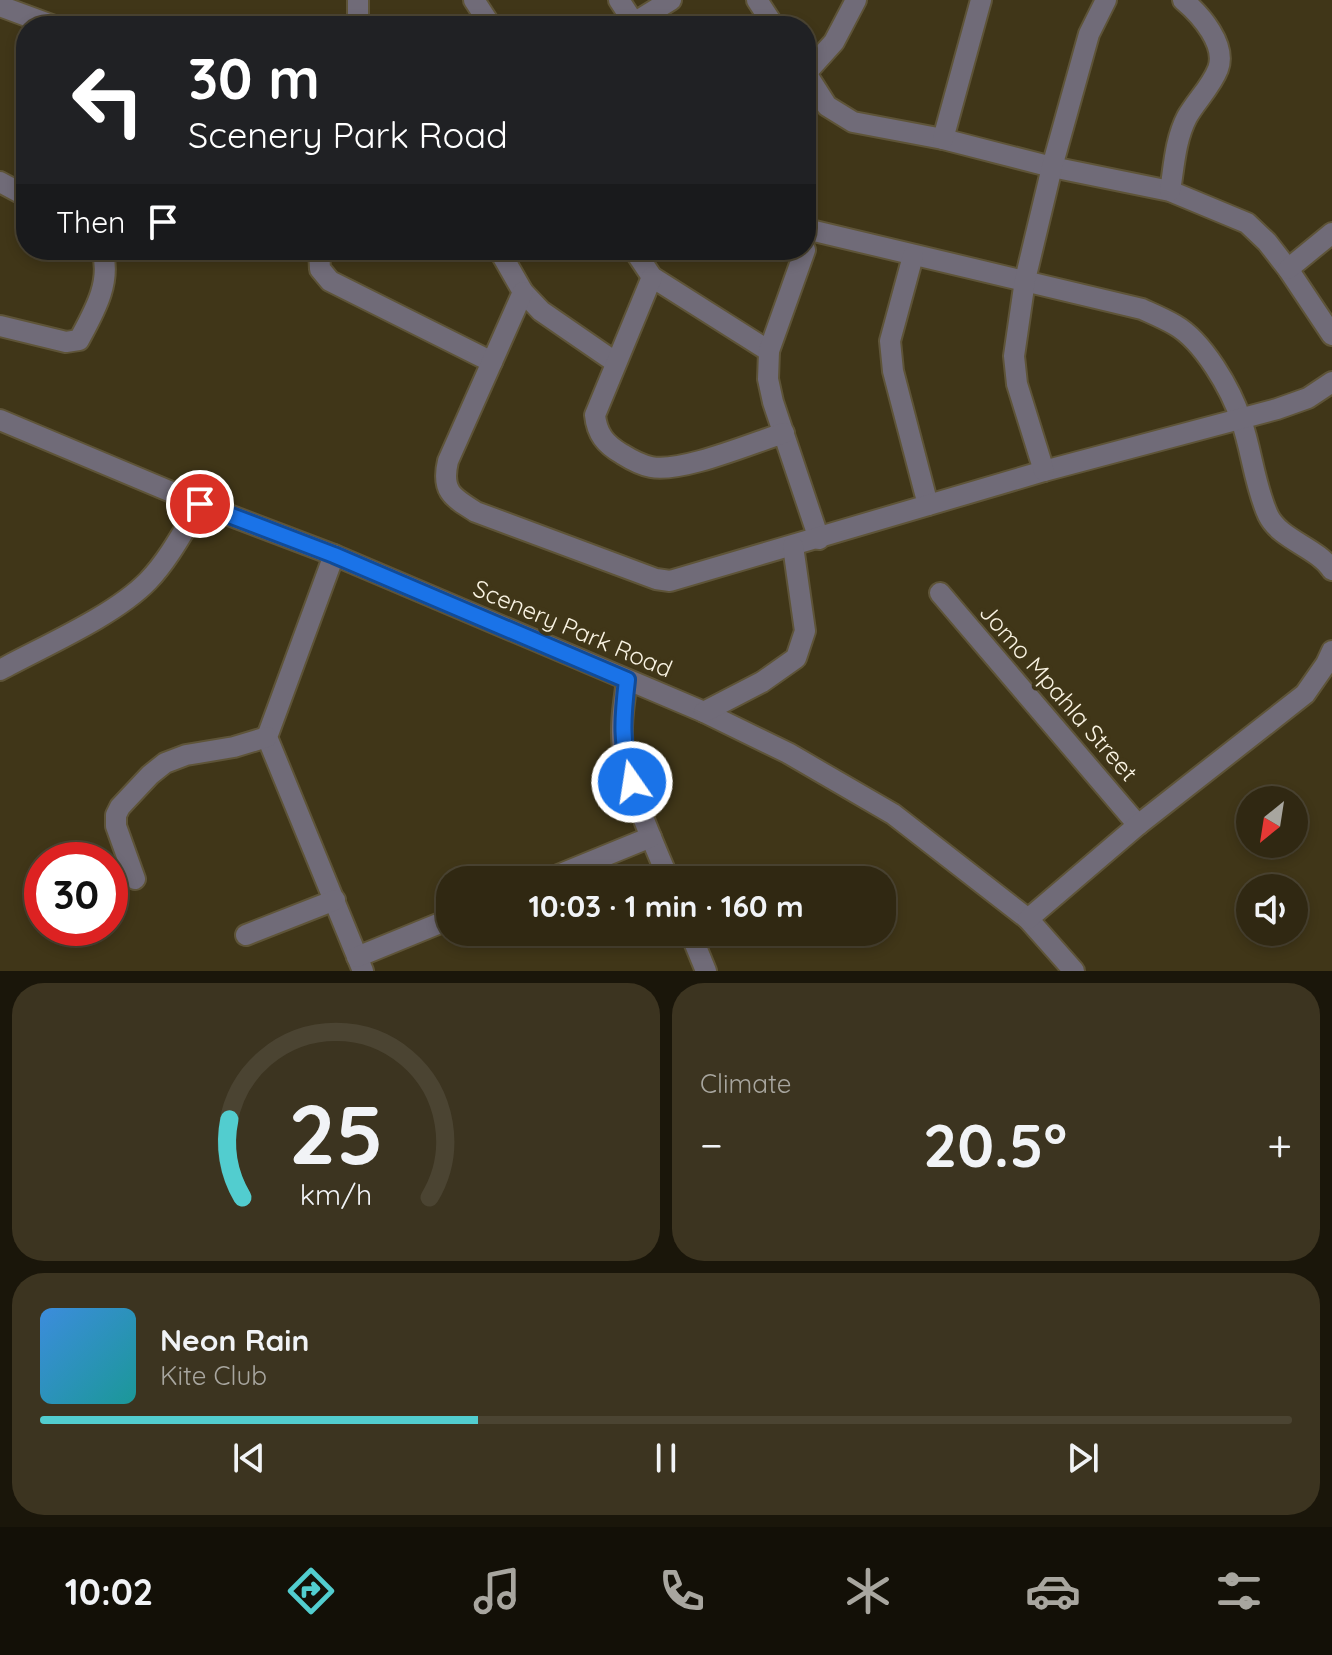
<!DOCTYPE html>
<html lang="en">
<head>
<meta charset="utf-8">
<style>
  :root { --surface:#302812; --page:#3c3420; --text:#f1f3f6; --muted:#a8a69f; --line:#4b4432; --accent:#52cdcf }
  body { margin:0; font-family:Quicksand,sans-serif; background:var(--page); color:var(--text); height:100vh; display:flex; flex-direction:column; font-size:30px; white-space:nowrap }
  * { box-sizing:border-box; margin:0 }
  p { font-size:26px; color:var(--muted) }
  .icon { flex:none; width:44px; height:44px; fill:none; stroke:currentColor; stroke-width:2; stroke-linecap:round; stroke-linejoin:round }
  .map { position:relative; height:971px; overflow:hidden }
  .drawer { display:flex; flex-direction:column; gap:12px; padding:12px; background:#1a160a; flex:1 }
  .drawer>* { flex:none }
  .hud { position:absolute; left:16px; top:16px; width:800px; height:244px; border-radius:32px; box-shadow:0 4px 12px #0003,0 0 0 2px var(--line); background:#202124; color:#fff; overflow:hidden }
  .needle { width:52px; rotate:210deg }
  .tools { position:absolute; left:1236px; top:786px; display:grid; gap:16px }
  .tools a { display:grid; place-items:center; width:72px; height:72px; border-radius:50%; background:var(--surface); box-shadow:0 4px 12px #0003,0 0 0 2px var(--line); font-size:40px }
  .speed { position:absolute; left:24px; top:842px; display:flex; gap:16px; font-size:40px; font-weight:700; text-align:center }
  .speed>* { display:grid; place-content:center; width:104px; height:104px; border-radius:50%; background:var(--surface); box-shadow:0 4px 12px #0003,0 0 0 2px var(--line); line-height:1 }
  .speed .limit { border:12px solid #d22; background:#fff; color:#111 }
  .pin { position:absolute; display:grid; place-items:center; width:68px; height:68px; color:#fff; margin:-34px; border:4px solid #fff; border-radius:50%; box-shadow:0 2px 8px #0007 }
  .me { position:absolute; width:88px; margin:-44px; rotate:347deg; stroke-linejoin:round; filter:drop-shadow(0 0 6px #0008) }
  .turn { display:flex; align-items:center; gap:28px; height:168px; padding:0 40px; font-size:36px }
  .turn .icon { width:104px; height:104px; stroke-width:2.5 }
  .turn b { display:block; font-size:56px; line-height:68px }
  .then { display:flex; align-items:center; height:76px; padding:0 40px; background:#0003; gap:16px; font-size:30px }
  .big { font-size:60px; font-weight:700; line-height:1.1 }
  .drawer .widget { flex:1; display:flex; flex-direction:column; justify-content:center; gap:12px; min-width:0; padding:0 28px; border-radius:32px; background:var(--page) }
  .drawer .dial { align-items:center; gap:0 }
  .dial svg { height:208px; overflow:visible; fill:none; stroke:var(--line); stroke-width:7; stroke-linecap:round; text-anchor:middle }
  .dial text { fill:var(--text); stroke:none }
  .song { display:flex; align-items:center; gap:24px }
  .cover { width:96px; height:96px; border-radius:12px; background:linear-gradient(135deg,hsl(210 70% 55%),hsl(180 70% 35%)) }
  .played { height:8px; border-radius:4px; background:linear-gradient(90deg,var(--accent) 35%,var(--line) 35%) }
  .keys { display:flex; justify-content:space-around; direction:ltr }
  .heat { display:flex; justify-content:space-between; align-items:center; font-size:44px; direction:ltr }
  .drawer .tiles { flex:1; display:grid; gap:12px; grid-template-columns:1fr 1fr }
  .widget:last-child { grid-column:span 2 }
  .trip { position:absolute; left:436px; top:866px; width:460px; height:80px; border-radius:32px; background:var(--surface); box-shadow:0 4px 12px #0003,0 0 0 2px var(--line); font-weight:700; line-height:80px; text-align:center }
  .menu { display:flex; height:128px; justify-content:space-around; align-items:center; background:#131007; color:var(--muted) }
  .menu .icon { width:56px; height:56px }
  .menu .current { color:var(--accent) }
  .menu b { font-size:36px; color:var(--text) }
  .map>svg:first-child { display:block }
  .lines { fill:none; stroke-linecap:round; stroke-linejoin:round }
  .minor-casing { stroke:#5e5438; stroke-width:24 }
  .minor { stroke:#706b78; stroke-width:20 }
  .route-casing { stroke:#114b97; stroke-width:20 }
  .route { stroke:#1a73e8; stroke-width:14 }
  .labels { text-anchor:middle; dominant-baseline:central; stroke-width:8; stroke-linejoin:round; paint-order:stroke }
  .street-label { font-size:24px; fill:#f9f3e2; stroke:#403618 }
</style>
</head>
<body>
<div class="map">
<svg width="1332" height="971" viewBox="0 0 1332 971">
  <rect width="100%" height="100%" fill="#403618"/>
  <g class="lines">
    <g class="minor-casing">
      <g id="minor">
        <path d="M358,0V26"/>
        <path d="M474,0L491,26"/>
        <path d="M619,0L636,26"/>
        <path d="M757,0L774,26"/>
        <path d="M0,6L54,26"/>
        <path d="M629,26L671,0"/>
        <path d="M806,73L827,106L853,122L943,139L1052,167L1170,191L1247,223L1267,242L1288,269L1332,335"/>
        <path d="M806,73L834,42L856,0"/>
        <path d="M943,139L981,0"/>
        <path d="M0,182L26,196"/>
        <path d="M1170,191C1174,167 1175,140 1187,117C1196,101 1211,87 1218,69C1227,45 1201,15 1183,0"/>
        <path d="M806,229L1142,309C1153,314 1165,319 1175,325C1203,341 1231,389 1241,420C1252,451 1254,484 1268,515C1280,540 1317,547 1332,570"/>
        <path d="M319,250L320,269L330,281L492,362"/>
        <path d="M499,250L523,292L541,311L615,362"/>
        <path d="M634,250L652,277L769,351"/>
        <path d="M805,250L769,351L768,379L773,402L819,539"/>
        <path d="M913,256L890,341L893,371L928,505"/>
        <path d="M1288,269L1332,233"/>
        <path d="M652,277L595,415C597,434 605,444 622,454C630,459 641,465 651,467C682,473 752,443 784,433"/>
        <path d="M523,292L448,461C441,491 452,497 476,512L656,579L670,581L1044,471L1277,409L1308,398L1332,382"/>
        <path d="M0,326L66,342L79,340C94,312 112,282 102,250"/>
        <path d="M0,420L200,504L334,555L704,712L788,753L893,814L1028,919L1074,971"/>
        <path d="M1044,471L1017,384L1014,356L1025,280L1052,167L1089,34L1106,0"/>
        <path d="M334,555L267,737L363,971"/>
        <path d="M940,593L1138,825"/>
        <path d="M0,670C44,646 114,616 148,581C169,559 184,530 200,504"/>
        <path d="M627,680C624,703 620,726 623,749C629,789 653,842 669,880"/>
        <path d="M704,712L762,682L796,658L805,631L793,546"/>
        <path d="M135,879L116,826V815L120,807L150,775L165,763L186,755L234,747L267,737"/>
        <path d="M546,880L651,837"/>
        <path d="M1028,919L1138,825L1305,694L1326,664L1332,651"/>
        <path d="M690,932L706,971"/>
        <path d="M246,935L335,900"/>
        <path d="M357,957L450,919"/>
      </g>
    </g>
    <use href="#minor" class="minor"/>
  </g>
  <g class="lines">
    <g class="route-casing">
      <path id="route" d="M200,504L334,555L627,680C622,722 621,741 632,782"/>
    </g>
    <use href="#route" class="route"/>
  </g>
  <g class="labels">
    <g class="street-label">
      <text transform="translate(573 628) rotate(23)">Scenery Park Road</text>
      <text transform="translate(1059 692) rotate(49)">Jomo Mpahla Street</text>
    </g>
  </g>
</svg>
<div class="tools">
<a><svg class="needle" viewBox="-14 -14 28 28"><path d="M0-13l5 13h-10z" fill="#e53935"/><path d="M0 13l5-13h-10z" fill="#a8a69f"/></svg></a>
<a><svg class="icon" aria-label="sound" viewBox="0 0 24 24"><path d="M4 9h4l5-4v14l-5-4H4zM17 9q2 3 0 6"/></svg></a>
</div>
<div class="speed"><div class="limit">30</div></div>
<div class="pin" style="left:200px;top:504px;background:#d93025"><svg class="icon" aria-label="arrive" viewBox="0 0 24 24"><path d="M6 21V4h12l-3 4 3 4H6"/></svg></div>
<svg class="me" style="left:632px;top:782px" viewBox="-20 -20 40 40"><circle r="17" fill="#1a73e8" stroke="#fff" stroke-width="3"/><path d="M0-11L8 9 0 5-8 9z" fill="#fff"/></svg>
<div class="trip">10:03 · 1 min · 160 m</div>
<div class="hud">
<div class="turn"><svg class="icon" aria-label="left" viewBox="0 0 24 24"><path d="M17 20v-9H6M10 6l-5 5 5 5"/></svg><div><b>30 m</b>Scenery Park Road</div></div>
<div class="then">Then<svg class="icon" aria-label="arrive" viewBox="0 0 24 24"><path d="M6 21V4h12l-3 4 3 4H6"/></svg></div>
</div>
</div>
<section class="drawer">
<div class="tiles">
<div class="widget dial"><svg viewBox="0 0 100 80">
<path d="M14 69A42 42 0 1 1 86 69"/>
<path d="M14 69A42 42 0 0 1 9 39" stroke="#52cdcf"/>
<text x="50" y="56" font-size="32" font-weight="700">25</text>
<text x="50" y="72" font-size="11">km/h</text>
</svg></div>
<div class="widget"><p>Climate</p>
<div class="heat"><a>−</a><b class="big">20.5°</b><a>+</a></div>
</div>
<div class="widget">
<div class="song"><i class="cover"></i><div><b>Neon Rain</b><p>Kite Club</p></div></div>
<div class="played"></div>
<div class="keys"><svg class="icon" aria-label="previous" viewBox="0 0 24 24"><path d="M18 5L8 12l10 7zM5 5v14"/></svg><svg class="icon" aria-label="pause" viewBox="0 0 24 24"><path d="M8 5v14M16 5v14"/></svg><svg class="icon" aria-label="next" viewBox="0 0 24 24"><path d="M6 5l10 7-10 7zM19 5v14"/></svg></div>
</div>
</div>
</section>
<nav class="menu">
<b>10:02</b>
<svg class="icon current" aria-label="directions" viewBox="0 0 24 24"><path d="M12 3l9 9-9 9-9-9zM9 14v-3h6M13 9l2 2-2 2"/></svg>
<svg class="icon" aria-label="music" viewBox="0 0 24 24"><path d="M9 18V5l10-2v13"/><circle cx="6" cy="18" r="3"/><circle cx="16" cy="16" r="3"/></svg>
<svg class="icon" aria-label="phone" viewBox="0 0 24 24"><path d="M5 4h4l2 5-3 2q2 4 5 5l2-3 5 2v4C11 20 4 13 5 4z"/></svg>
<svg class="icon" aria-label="climate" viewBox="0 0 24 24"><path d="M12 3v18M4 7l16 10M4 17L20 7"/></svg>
<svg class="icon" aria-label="car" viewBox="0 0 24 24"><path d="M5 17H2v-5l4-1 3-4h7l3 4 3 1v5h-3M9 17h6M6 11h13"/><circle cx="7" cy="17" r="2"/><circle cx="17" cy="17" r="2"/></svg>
<svg class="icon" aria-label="filters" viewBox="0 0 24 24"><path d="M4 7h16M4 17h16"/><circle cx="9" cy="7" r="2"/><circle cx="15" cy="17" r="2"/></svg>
</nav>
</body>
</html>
